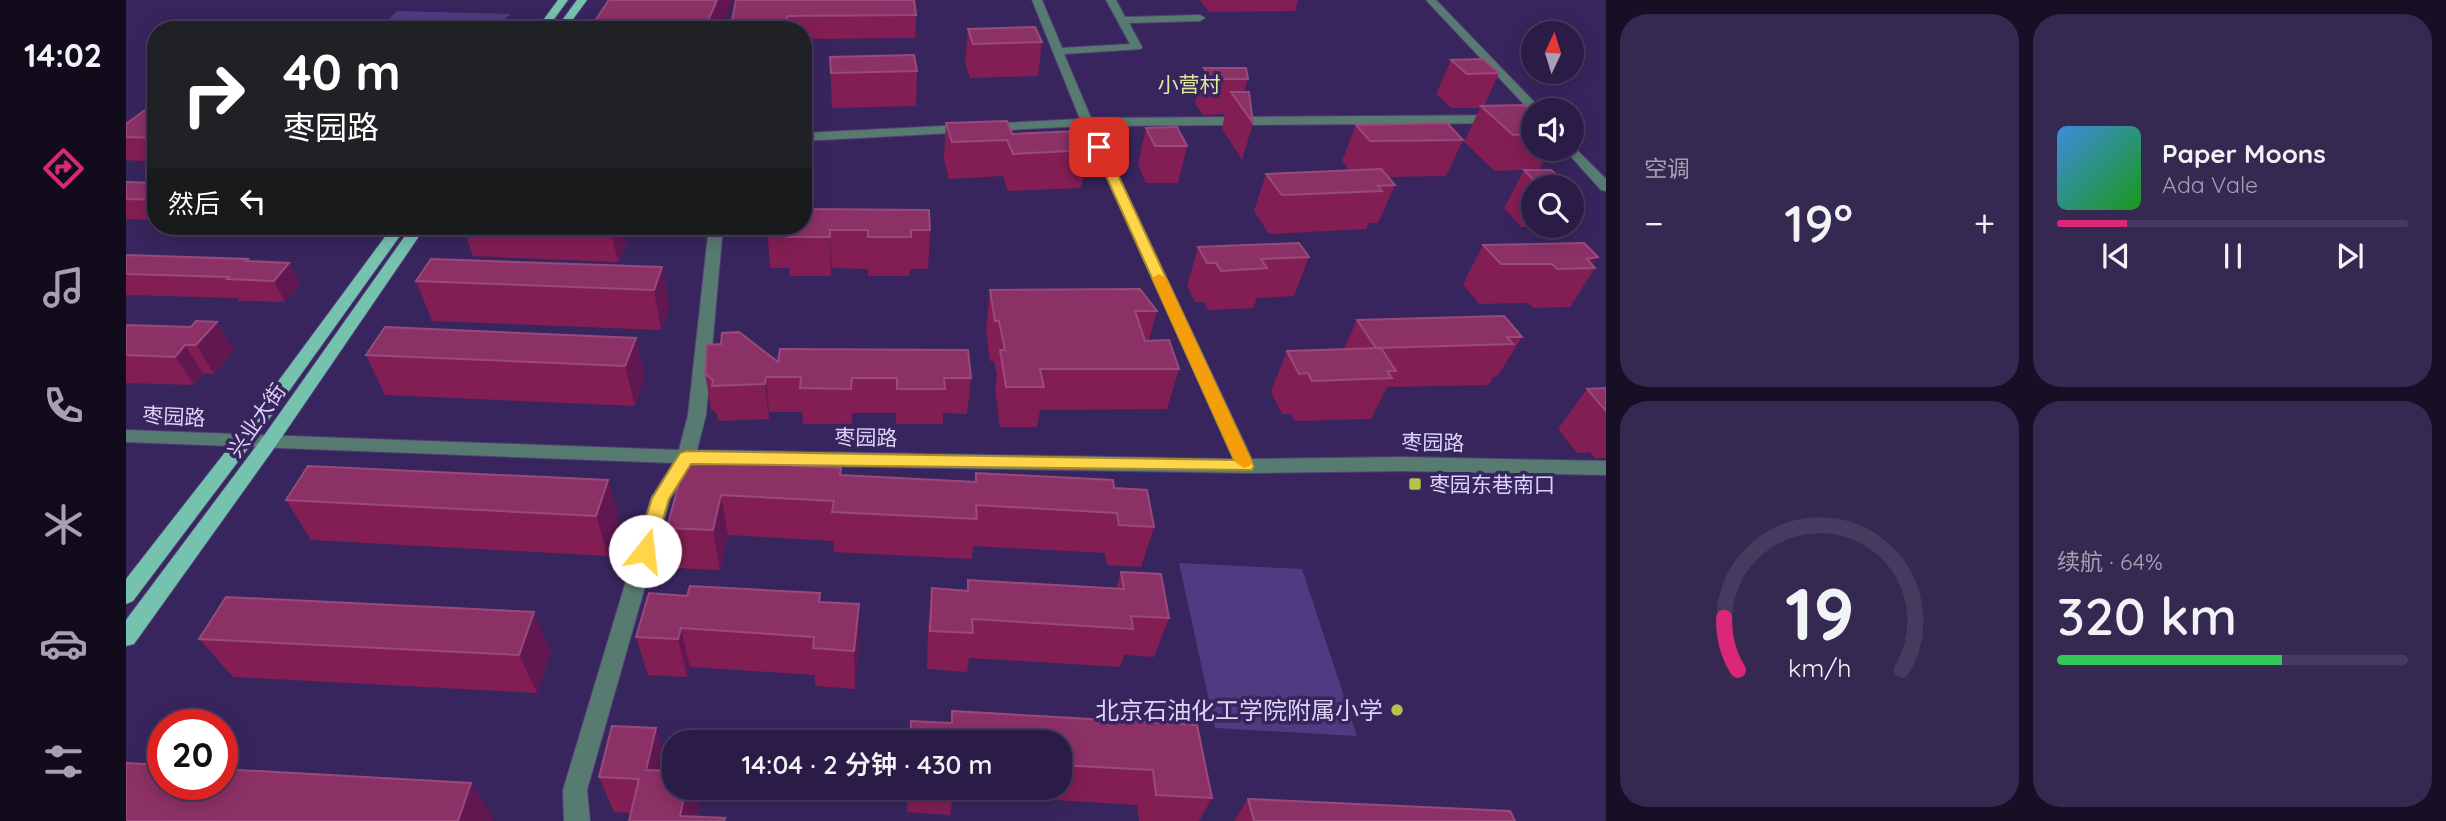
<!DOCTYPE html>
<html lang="zh">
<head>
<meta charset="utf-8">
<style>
  :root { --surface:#2a1c46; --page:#362951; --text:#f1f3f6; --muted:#a5a1b3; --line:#463a5f; --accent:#db2777 }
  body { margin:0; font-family:Quicksand,"Noto Sans SC",sans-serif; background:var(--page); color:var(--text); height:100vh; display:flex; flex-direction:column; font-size:26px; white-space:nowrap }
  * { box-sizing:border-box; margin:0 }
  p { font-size:23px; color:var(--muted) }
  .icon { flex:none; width:38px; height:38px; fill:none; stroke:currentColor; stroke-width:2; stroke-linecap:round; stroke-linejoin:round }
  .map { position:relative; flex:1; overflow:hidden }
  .details { display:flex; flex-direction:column; gap:14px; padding:14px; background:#170f26; width:840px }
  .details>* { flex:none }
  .banner { position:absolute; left:21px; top:21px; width:665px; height:214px; border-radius:28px; box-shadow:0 4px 18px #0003,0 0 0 2px var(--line); background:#202124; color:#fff; overflow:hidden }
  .needle { width:46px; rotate:4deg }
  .tools { position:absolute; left:1395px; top:21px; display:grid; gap:14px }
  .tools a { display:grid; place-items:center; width:63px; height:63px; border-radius:50%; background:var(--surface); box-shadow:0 4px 18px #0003,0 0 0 2px var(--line); font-size:35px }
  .speed { position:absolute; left:21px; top:709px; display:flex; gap:14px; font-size:35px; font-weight:700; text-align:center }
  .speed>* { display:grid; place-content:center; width:91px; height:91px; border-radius:50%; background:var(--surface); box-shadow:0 4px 18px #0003,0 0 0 2px var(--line); line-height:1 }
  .speed .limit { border:10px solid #d22; background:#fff; color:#111 }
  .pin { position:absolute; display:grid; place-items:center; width:60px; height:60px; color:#fff; margin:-30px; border-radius:14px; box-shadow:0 4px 10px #0006 }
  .me { position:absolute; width:77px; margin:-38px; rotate:16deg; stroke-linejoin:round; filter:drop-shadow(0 0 5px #0008) }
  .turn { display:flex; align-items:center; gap:24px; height:147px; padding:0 21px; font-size:32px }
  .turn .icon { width:91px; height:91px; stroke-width:2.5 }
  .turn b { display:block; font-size:49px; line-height:60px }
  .then { display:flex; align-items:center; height:66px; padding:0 21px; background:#0003; gap:14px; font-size:26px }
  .big { font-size:52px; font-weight:600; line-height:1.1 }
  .details .tile { flex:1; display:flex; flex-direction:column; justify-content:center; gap:10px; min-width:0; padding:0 24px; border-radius:28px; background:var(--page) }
  .details .dial { align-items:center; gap:0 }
  .dial svg { height:182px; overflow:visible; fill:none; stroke:var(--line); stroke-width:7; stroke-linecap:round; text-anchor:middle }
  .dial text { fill:var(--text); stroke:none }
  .song { display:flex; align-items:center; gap:21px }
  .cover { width:84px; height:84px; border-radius:10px; background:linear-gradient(135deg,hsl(210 70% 55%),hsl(120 70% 35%)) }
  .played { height:7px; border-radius:4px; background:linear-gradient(90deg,var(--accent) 20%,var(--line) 20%) }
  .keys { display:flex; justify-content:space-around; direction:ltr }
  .heat { display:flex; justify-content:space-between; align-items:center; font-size:38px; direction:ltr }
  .charge { height:10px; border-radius:5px; background:linear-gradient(90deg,#34c759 64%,var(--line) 0) }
  .details .tiles { flex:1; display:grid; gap:14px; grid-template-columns:repeat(2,1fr) }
  .trip { position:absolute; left:536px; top:730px; width:410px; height:70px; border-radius:28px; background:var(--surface); box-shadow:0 4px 18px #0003,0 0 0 2px var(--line); font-weight:600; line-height:70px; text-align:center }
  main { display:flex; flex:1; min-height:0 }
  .tab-bar { display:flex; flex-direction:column; width:126px; justify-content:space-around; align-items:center; background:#110b1c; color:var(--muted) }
  .tab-bar .icon { width:49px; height:49px }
  .tab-bar .selected { color:var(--accent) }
  .tab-bar b { font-size:32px; color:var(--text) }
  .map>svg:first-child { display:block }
  .green { fill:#513a81 }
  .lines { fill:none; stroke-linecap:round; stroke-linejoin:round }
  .minor-casing { stroke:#524176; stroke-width:2 }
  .major-casing { stroke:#524176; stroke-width:2 }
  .minor { fill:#577b71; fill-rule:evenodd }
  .major { fill:#75c3af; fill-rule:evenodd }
  .wall { fill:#831e54 }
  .shaded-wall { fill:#611851 }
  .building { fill:#8c3166; stroke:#984a7c; stroke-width:2 }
  .route { fill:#ffd54a; stroke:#a68a30; stroke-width:2 }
  .slow { fill:#f59e0b }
  .poi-dot { fill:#b3c24b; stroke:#38255e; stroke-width:2.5 }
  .labels { text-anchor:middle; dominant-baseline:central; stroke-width:7; stroke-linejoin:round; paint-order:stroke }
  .far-quarter-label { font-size:21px; fill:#deeb9d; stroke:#38255e }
  .street-label { font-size:21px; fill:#dbd3f6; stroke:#38255e }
  .poi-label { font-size:21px; fill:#dbd3f6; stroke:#38255e; text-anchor:start }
  .near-poi-label { font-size:24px; fill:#dbd3f6; stroke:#38255e; text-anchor:end }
</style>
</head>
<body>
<main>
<nav class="tab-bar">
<b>14:02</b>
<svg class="icon selected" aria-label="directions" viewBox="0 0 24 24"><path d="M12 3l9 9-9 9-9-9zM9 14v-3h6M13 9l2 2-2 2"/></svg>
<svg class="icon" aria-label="music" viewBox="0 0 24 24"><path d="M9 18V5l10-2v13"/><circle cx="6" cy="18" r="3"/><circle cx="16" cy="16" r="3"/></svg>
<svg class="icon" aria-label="phone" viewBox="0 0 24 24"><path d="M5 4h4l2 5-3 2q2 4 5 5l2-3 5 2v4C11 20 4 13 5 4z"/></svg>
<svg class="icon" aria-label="climate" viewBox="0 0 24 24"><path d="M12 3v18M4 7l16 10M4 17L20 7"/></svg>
<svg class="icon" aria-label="car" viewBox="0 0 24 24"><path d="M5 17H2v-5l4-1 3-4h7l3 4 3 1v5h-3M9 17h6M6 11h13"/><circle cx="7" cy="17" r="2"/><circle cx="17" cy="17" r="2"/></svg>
<svg class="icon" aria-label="filters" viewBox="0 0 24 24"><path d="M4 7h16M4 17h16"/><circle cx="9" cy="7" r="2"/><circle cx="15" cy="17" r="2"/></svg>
</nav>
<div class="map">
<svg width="1480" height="821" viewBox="0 0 1480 821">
  <rect width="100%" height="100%" fill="#38255e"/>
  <g class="green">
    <path d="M271,11L384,14L370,30H251Z"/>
    <path d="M1053,563L1176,569L1231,736L1089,728Z"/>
  </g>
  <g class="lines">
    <g class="minor-casing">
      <g id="minor">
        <path d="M906,0H916L936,48L1004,44L980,0H990L999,17L1074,15L1079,18L1074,21L1003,23L1016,47L1015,49L938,54L965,118L1407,115V123L969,126L1126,459L1277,457L1480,461V475L1277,471L1120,473L565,464L544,499L461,790L464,821H438L437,790L525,498L547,463L0,442V430L553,450L562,415L583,226H597L580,415L571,450L1108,459L957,126L677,141V133L954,119Z"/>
        <path d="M1300,0H1310L1416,110L1406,113Z"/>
        <path d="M1446,145L1480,179V191L1475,190L1441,152L1439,149H1446Z"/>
      </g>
    </g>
    <g class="major-casing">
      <g id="major">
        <path d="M432,0H442L420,30H410Z"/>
        <path d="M451,0H461L439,30H429Z"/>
        <path d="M267,226H281L123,447L7,601L0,604V579L111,437Z"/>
        <path d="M286,226H300L149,447L8,644L0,646V620L137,437Z"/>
      </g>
    </g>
    <use href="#minor" class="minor"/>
    <use href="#major" class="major"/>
  </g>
  <g class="wall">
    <path d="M610,0L790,15L789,38L677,39V30H604Z"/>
    <path d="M1074,0H1172L1169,11L1083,12Z"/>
    <path d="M842,29L916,42L912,76L844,78L839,63Z"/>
    <path d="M704,57L791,71L790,106L706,108Z"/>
    <path d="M1325,60L1373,73L1358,106L1407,112V149H1424L1413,170L1443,187H1407V226H1424L1423,227H1395L1378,208L1398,170L1369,171L1338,142L1354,108H1325L1310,94Z"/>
    <path d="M1078,68L1122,79L1118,92L1127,123L1116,160L1096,128L1099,114L1077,115L1069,103Z"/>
    <path d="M30,102V162L0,160V124Z"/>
    <path d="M820,123L886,134L962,150L955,188L882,191L877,176L823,179L818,159Z"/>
    <path d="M1230,125L1337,140L1320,176L1262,177L1269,185L1252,223H1242L1240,229L1143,234L1128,211L1140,174L1224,171L1216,161Z"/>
    <path d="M1020,128L1061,146L1052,183H1020L1012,164Z"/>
    <path d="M0,182L30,183V220L0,219Z"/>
    <path d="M337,226H496L500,245L492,262L347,256Z"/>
    <path d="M607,226H677L804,230L802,269H784L783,276H742V269L706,268L705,276H664L663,268H644L641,226L608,228Z"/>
    <path d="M1357,245L1472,257L1467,265L1469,268L1444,307L1407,308L1403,303L1353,304L1337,284Z"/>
    <path d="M1072,247L1183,257L1168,296L1131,298L1127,308L1082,310L1078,302H1069L1061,286Z"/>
    <path d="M0,255L122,259L124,261L163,263L174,284L159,302L113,301L112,298L0,295Z"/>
    <path d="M536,267L543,307L535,330L306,321L290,281Z"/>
    <path d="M864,290L1031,311L1023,340L1053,369L1041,409L914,410L911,427H874L869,390L871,375L868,361H864L860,330Z"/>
    <path d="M1231,320L1396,337L1371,377H1367L1363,385L1261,387L1245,419L1169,421L1165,414H1156L1145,391L1161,351L1218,349Z"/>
    <path d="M91,322L108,350L88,374L77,373L68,385L0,383V325L65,327Z"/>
    <path d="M510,338L518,378L509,406L259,395L240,355Z"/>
    <path d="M652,362L845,378L841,414L817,413V424H770V413H726V424H677L676,412H643V419L592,421L591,414L585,409L579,374Z"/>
    <path d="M1480,388V458H1469L1464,452L1451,453L1432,429L1461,389Z"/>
    <path d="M559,460L715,468V475L849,482L850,473L988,488L1028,527L1015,567L981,565L979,553L847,546L846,559L708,552L707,541L602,535L594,570L550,568L541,528Z"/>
    <path d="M482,480L493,520L482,556L185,540L160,500Z"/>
    <path d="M995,572L1043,618L1028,657L998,655L994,667L843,658L841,672L801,669L802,628L806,588L841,590L842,580L990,588Z"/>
    <path d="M694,593V602L733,643L729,689L689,686V675L564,667L561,677L522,675L510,637L561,596Z"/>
    <path d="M73,639L425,651L411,693L107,677Z"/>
    <path d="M826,711L1071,725L1086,798L1073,821H1013L1011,805L827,794L824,815L781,812L782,788H933V742H784L785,721L825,723Z"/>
    <path d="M541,765L540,771L548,788H567L573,807L571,817L599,818V821H503L505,813L488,812L473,777Z"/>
    <path d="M1122,799L1389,821H1108Z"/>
  </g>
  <g class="shaded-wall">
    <path d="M591,0H607L595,30H578Z"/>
    <path d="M484,226H496L500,245L492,262Z"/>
    <path d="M704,230L706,268L705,276L704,237Z"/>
    <path d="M1472,257L1465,268L1461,259Z"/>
    <path d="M163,263L174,284L159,302L148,281Z"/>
    <path d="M536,267L543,307L535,330L528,290Z"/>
    <path d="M91,322L108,350L88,374L70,345Z"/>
    <path d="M510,338L518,378L509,406L499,366Z"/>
    <path d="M59,345L77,373L68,385L49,357Z"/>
    <path d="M640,377L643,412V419L639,384Z"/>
    <path d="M482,480L493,520L482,556L470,516Z"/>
    <path d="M595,495L602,535L594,570L587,530Z"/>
    <path d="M733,604V643L729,689L728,651Z"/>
    <path d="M408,612L425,651L411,693L393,655Z"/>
    <path d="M555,628L564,667L561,677L552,639Z"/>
    <path d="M530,728L541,765L532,805L520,770Z"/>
    <path d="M345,783L367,818V821H332Z"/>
    <path d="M560,788H567L573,807L570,821L554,816Z"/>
  </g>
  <g class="building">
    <path d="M483,0H591L578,30H463Z"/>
    <path d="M610,0H788L790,15L661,16L660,30H604Z"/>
    <path d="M909,27L916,42L847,44L842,29Z"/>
    <path d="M788,55L791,71L705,73L704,57Z"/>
    <path d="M1357,59L1373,73L1341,74L1325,60Z"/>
    <path d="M1078,68H1120L1122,79H1086Z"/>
    <path d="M1105,92H1123L1127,123Z"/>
    <path d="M30,102V137L29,138L0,137V124Z"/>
    <path d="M1399,105L1407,112V134L1387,135L1355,106Z"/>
    <path d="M881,121L886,134L952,131L962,150L887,154L881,140L826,142L820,123Z"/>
    <path d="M1321,123L1337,140L1244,141L1230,125Z"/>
    <path d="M1051,127L1061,146H1029L1020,128Z"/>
    <path d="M1255,169L1269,185L1252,186L1256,191L1156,195L1140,174Z"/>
    <path d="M1398,170H1425L1443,187H1414Z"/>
    <path d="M0,182L30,183V200L0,199Z"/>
    <path d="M677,209L803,210L804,230H785V237H742V230H704V237H661L662,229H641V226H677Z"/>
    <path d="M1173,243L1183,257L1135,259L1141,268L1095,271L1090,263H1081L1072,247Z"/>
    <path d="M1458,243L1472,257L1461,259L1469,268L1431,269L1426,264H1375L1357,245Z"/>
    <path d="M0,255L122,259L120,261L163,263L148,281L101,279L103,277L0,274Z"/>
    <path d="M305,259L536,267L528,290L290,281Z"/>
    <path d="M1014,289L1031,311H1009L1019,341L1043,340L1053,369H914L918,387H880L874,350H879L873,321H869L864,290Z"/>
    <path d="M1378,316L1396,337H1381L1387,344L1250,348L1231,320Z"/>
    <path d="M70,321L91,322L70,345H59L49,357L0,355V325L65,327Z"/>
    <path d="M259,327L510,338L499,366L240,355Z"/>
    <path d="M613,332L652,362L654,349L842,350L845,378H818L819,389H771V378H726L725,389L674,388L675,377H640L639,384L586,386L587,380L579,374L581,345L595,344L596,333Z"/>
    <path d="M1255,348L1270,371H1261L1266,378L1186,381L1182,373L1173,374L1161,351Z"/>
    <path d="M1480,388V411L1461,389Z"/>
    <path d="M559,460L715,468L714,475L850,482V473L987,480L988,488L1021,490L1028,527L993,525L991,513L850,505L851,519L706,512L708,501L595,495L587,530L541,528Z"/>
    <path d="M182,466L482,480L470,516L160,500Z"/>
    <path d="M995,572L1035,574L1043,618L1005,616L1007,629L846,619L847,633L804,631L806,588L842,591V580L998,589Z"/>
    <path d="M564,586L694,593L693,602L733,604L728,651L687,648L688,637L555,628L552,639L510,637L523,593L561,596Z"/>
    <path d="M100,597L408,612L393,655L73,639Z"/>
    <path d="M826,711L1071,725L1086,798L1030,795L1027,770L933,765V742H784L785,721L826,723Z"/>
    <path d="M486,726L530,728L520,770L548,771V788H560L554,816L599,818L598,821H503L513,779L473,777Z"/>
    <path d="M0,763L37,765V784H96V769L345,783L332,821H0Z"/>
    <path d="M1122,799L1384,811L1389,821H1128Z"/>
  </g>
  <path class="route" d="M973,144L979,147L1128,466L1126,470L565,464L543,499L526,556L519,558L513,556L510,551L526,498L554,453L560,451L1108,460L967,147Z"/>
  <path class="slow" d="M1033,274L1040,278L1126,462L1124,466L1118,468L1109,462L1026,278Z"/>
  <g class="poi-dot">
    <rect x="1282" y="477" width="14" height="14" rx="3.5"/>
    <circle cx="1271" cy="710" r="7"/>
  </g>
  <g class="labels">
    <g class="far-quarter-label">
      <text x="1063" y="84">小营村</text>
    </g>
    <g class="street-label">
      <text transform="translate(48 416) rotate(3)">枣园路</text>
      <text transform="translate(130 420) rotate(-55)">兴业大街</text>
      <text transform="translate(740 437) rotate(1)">枣园路</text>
      <text transform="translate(1307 442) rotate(1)">枣园路</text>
    </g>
    <g class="poi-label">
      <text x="1303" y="484">枣园东巷南口</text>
    </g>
    <g class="near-poi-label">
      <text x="1257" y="710">北京石油化工学院附属小学</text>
    </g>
  </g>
</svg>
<div class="tools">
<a><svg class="needle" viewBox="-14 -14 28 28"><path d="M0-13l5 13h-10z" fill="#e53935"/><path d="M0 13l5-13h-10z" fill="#a5a1b3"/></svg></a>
<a><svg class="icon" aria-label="sound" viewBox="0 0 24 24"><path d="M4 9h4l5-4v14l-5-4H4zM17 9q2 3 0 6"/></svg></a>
<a><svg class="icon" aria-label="search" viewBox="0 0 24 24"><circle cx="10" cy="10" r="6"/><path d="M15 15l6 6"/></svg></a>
</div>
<div class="speed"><div class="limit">20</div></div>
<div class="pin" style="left:973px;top:147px;background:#d93025"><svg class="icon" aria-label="arrive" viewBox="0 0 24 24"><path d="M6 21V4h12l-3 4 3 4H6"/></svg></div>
<svg class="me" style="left:519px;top:551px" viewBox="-20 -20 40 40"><circle r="19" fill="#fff"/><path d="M0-13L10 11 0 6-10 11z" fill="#ffd54a"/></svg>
<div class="trip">14:04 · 2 分钟 · 430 m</div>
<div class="banner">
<div class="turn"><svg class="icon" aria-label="right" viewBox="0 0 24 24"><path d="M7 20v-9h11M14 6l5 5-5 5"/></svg><div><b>40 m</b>枣园路</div></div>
<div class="then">然后<svg class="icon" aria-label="left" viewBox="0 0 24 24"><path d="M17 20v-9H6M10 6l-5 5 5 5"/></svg></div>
</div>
</div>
<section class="details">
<div class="tiles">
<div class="tile"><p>空调</p>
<div class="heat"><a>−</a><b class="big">19°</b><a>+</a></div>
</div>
<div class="tile">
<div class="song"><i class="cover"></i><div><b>Paper Moons</b><p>Ada Vale</p></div></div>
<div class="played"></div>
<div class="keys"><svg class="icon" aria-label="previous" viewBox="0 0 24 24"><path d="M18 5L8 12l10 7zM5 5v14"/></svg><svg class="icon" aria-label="pause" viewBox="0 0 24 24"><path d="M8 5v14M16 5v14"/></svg><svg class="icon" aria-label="next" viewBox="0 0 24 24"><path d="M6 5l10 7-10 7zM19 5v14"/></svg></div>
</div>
<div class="tile dial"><svg viewBox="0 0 100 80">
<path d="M14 69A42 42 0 1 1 86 69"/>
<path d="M14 69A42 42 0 0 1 8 46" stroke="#db2777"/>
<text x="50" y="56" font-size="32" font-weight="700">19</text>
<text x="50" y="72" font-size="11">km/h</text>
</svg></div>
<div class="tile"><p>续航 · 64%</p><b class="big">320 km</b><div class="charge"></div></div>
</div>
</section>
</main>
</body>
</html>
